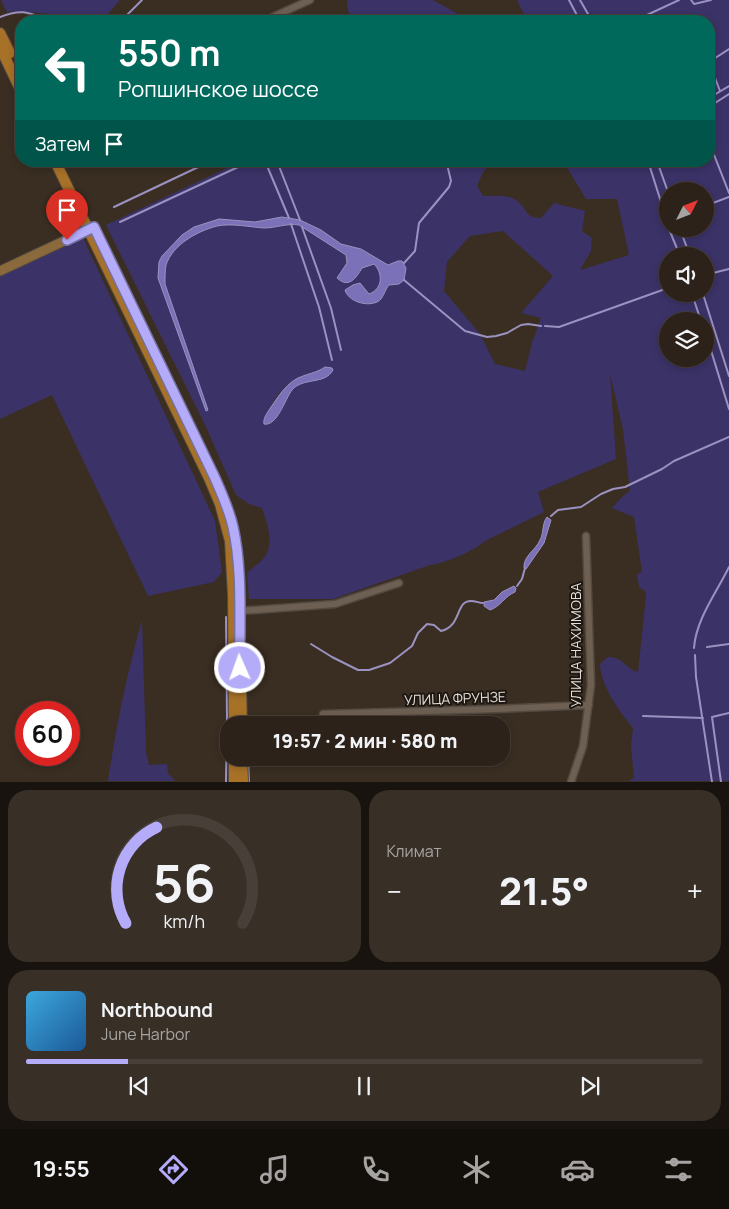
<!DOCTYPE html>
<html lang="ru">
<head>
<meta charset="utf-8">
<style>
  :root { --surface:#2c221a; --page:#382f27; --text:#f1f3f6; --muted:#a6a4a2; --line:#483f39; --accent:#b4acf9 }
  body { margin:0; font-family:Manrope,sans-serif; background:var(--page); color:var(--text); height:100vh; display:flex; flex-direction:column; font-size:19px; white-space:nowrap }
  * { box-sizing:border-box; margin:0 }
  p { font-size:16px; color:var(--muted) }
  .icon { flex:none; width:28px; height:28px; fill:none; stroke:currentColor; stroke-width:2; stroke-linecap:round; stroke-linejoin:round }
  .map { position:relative; height:782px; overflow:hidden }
  .side { display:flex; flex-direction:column; gap:8px; padding:8px; background:#18130e; flex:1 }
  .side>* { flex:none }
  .guide { position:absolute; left:15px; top:15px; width:700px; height:152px; border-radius:20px; box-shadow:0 2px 8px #0003,0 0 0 1px var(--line); background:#00695c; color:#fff; overflow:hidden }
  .needle { width:32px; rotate:48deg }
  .buttons { position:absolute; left:659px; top:182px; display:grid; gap:10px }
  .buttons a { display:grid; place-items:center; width:55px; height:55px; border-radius:50%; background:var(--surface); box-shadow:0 2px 8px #0003,0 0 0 1px var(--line); font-size:25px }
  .speed { position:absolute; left:15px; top:701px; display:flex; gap:10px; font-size:25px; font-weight:700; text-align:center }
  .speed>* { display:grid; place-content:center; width:65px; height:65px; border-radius:50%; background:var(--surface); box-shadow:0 2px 8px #0003,0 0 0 1px var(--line); line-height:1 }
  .speed .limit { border:8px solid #d22; background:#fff; color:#111 }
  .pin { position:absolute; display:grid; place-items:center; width:42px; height:42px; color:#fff; margin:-51px -21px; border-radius:50% 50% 50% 0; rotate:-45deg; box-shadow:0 0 5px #0007 }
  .pin .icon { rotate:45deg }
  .me { position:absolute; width:55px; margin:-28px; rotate:358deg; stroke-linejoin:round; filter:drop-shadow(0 0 4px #0008) }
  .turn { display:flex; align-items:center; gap:18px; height:105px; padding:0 20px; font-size:22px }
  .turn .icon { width:65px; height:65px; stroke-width:2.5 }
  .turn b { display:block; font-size:35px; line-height:42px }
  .then { display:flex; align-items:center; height:48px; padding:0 20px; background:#0003; gap:10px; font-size:19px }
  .big { font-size:38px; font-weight:800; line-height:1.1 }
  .side .tile { flex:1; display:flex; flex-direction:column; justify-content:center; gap:8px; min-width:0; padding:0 18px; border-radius:20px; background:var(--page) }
  .side .dial { align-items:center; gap:0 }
  .dial svg { height:130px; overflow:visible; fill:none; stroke:var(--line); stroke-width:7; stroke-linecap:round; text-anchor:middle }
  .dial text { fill:var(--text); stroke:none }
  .song { display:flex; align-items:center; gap:15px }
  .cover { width:60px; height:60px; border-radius:8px; background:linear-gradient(135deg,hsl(200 70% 55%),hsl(210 70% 35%)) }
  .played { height:5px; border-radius:2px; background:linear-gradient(90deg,var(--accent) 15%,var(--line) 15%) }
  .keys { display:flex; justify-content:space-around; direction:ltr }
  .heat { display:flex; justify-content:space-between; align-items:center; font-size:28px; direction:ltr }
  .side .tiles { flex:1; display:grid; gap:8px; grid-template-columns:1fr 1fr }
  .tile:last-child { grid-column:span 2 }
  .trip { position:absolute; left:220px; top:716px; width:290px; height:50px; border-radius:20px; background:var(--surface); box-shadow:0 2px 8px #0003,0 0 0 1px var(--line); font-weight:800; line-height:50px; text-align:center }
  .tab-bar { display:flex; height:80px; justify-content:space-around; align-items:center; background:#120e0a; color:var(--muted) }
  .tab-bar .icon { width:35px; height:35px }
  .tab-bar .current { color:var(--accent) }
  .tab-bar b { font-size:22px; color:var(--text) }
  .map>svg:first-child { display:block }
  .green { fill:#3b3267; fill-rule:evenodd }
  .water { fill:#7b71b9; stroke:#9b92c2 }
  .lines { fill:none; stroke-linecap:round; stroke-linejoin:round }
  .stream { stroke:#9b92c2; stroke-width:2 }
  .minor-casing { stroke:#544a40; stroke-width:9 }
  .secondary-casing { stroke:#544a40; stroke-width:11 }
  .primary-casing { stroke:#544a40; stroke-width:12 }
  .minor { stroke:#6d5f52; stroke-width:6 }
  .secondary { stroke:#8a693c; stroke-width:9 }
  .primary { stroke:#a77227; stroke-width:10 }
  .route-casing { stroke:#7570a2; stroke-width:12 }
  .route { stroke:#b4acf9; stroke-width:9 }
  .labels { text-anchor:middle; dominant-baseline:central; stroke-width:4; stroke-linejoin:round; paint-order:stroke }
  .street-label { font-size:14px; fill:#e6ded7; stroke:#1d1712 }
</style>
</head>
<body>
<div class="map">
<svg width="729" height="782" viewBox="0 0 729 782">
  <rect width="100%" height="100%" fill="#3a2e22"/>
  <g class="green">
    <path d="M1,0H120L107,15L96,21H68L49,14L20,11L7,12Z"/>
    <path d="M347,0H433L458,14L465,21H353L348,11Z"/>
    <path d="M517,0H729V781H628L634,778L631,745L633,728C619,711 601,687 600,664L608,657C624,657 626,669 638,672L646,596L645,591L639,587L637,574L642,572L634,517L612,508L623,496L630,491L623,429L610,374L616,459L538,492L544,512L485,541C476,550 444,564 430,565L333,599H249L247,573C252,568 257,565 262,560C276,546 267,523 262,508L249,504L236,495L206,427L106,225L242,161H494L483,172L477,186L483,196C493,196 508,194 516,200C527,207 524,218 541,218L554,203L585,211L582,231L592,238L591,251L580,270L629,255L617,199H586L563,161H709V21H597L593,15L587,21H527ZM668,191H705V229H668ZM282,217L300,220L321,230L341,244L361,249L388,265L398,261L399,284L389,285L380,299L366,303L351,299L366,292L369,294C382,289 383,273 374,264C367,265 363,266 359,272L345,268L348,258L346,255L299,225C287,223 276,228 264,228C249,227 232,223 217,226C198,231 173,244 166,265C165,271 165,278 165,284L206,410L158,278L167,250L194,227L235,220L255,222ZM503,231L553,276L521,313L541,318L532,343L525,371L495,364L480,334L444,291L447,262L470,236ZM668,256H705V294H668ZM668,321H705V359H668ZM325,367L320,379C313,381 304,381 297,385C283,394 283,419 268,425L263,422C269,407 281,386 296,379C306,374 316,373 325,367Z"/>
    <path d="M83,238L215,521L222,572L214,582L148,596L52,395L0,419V276Z"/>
    <path d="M142,620L146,752L149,765L167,764L168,773L175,781H108C116,727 127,673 142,620Z"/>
  </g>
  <g class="water">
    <path d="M282,217L300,220L321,230L341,244L361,249L388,265L398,261H402L406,268L404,280L399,284L389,285C385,289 383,300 377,302C366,307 348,301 345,290L353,285L360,283L369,294C383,289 383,273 374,264L362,268C356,278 349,289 337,278L347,263L346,255L299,225C287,223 276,228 264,228C249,227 232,223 217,226C198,231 173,244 166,265C165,271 165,278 165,284L208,410L206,411L158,278L159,262L162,256L182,235L194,227L219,219L255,222Z"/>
    <path d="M325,367L332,368L333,370C325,385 303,377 292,390C285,399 277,427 264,424C263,419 266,415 269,410C278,397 287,381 303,376C311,373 318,372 325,367Z"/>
    <path d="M547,517L551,520L544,543L526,569L524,568C523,556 536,550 540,540C544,533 542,523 547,517Z"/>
    <path d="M514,586L516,588L515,592C505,596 500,607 490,610L484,606V602L494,600L502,592Z"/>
  </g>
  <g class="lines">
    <g class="stream">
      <path d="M569,0L580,21"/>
      <path d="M580,0L592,21"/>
      <path d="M691,0L694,4L711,0"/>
      <path d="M0,17C22,8 30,13 51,21"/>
      <path d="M115,21L126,16L142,0"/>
      <path d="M634,21L679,0"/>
      <path d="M720,91L709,62L729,49"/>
      <path d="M709,98L729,86"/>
      <path d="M715,103L729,94"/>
      <path d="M709,107L711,105"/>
      <path d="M709,142L729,193"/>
      <path d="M265,161L289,218"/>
      <path d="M277,161L300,220"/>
      <path d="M648,161L668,224"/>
      <path d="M657,161L668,192"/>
      <path d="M705,206L729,197"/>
      <path d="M114,207L211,161"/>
      <path d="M120,222L251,161"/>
      <path d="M291,224L319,307L332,360"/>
      <path d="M302,227L331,308L341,350"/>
      <path d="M669,229L680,256"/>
      <path d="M680,229L690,256"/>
      <path d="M404,263L415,251L419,223L449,187L451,181L447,164"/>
      <path d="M705,275L729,269"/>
      <path d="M404,280L465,331L487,337L496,336L507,333L521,325L528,324L541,326"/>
      <path d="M692,294L701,321"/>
      <path d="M703,294L729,376"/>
      <path d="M545,326L559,327L668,288"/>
      <path d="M705,331L729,409"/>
      <path d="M551,516L558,510L581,507L601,494L613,489L625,487L662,469L674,461L729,437"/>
      <path d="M517,586L522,579L525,568"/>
      <path d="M226,617L227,716L226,782"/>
      <path d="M311,644L332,657L358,670H369L390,663L412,646L418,633L427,624L434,625L441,631C462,626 455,601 471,601C475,601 480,603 483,603"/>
      <path d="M707,647L729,644"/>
      <path d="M694,648C696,619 717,592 729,567"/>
      <path d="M695,655L696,677L712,782"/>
      <path d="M643,716L703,718"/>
      <path d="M248,758L249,782"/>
      <path d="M721,782L712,717L729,713"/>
    </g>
    <g class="minor-casing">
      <g id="minor">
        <path d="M264,21L310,0"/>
        <path d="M239,611L335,604L399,583"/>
        <path d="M323,714L498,709L589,705"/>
        <path d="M571,782L583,746L591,685L586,536"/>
      </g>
    </g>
    <g class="secondary-casing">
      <path id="secondary" d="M0,271L94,227"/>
    </g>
    <g class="primary-casing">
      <g id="primary">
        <path d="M0,33L10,53"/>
        <path d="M0,47L21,91"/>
        <path d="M55,161L209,478L220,504L230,541L233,595L234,725"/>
        <path d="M240,646L242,725"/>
        <path d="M234,758V782"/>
        <path d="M242,758L243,782"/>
      </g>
    </g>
    <use href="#minor" class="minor"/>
    <use href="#secondary" class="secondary"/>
    <use href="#primary" class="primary"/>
  </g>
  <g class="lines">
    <g class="route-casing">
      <path id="route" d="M67,240L94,227L214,476C221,492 229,509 233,527C243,571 239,623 240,668"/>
    </g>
    <use href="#route" class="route"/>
  </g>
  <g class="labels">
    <g class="street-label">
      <text transform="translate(575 645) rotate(-90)">УЛИЦА НАХИМОВА</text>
      <text transform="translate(455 698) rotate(-2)">УЛИЦА ФРУНЗЕ</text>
    </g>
  </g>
</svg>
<div class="buttons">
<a><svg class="needle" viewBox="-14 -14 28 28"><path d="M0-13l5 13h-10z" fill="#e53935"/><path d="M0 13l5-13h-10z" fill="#a6a4a2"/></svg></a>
<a><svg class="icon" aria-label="sound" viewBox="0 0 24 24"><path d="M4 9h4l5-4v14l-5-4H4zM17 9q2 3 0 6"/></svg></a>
<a><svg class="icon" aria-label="layers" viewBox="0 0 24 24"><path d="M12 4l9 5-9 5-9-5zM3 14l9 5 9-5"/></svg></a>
</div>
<div class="speed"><div class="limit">60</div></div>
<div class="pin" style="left:67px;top:240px;background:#d93025"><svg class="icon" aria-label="arrive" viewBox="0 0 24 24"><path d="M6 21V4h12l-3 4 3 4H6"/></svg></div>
<svg class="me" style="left:240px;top:668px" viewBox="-20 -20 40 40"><circle r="17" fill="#b4acf9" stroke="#fff" stroke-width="3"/><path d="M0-11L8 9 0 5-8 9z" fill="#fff"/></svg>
<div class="trip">19:57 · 2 мин · 580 m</div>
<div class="guide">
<div class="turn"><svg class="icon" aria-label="left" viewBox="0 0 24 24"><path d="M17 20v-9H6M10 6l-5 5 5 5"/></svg><div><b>550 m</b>Ропшинское шоссе</div></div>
<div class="then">Затем<svg class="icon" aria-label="arrive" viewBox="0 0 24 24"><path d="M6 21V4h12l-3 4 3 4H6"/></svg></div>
</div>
</div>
<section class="side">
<div class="tiles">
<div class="tile dial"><svg viewBox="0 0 100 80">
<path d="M14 69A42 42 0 1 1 86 69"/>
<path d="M14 69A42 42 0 0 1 33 10" stroke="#b4acf9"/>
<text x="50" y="56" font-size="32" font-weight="700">56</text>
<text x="50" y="72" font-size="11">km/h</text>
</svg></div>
<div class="tile"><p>Климат</p>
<div class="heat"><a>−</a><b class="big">21.5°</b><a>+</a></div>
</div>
<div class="tile">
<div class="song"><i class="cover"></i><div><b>Northbound</b><p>June Harbor</p></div></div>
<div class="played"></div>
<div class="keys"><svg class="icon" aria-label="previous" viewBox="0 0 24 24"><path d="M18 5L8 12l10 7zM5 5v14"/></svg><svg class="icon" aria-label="pause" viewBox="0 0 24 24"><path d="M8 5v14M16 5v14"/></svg><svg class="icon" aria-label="next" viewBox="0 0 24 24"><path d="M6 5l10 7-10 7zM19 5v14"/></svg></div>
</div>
</div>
</section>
<nav class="tab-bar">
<b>19:55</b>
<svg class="icon current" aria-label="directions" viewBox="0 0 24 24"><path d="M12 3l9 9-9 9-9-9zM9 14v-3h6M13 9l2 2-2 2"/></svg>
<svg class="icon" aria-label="music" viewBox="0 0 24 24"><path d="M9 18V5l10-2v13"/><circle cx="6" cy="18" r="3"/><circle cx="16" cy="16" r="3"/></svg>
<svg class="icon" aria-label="phone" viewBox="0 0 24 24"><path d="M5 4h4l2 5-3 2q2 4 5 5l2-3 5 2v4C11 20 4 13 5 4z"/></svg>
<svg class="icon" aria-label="climate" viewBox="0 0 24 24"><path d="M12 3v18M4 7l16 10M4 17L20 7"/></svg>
<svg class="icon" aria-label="car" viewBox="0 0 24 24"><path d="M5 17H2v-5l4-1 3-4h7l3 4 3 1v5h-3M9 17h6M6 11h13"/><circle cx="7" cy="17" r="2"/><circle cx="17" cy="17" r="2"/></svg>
<svg class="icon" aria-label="filters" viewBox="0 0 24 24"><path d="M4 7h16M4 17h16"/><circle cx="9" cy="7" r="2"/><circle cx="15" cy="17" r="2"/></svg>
</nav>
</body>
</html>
